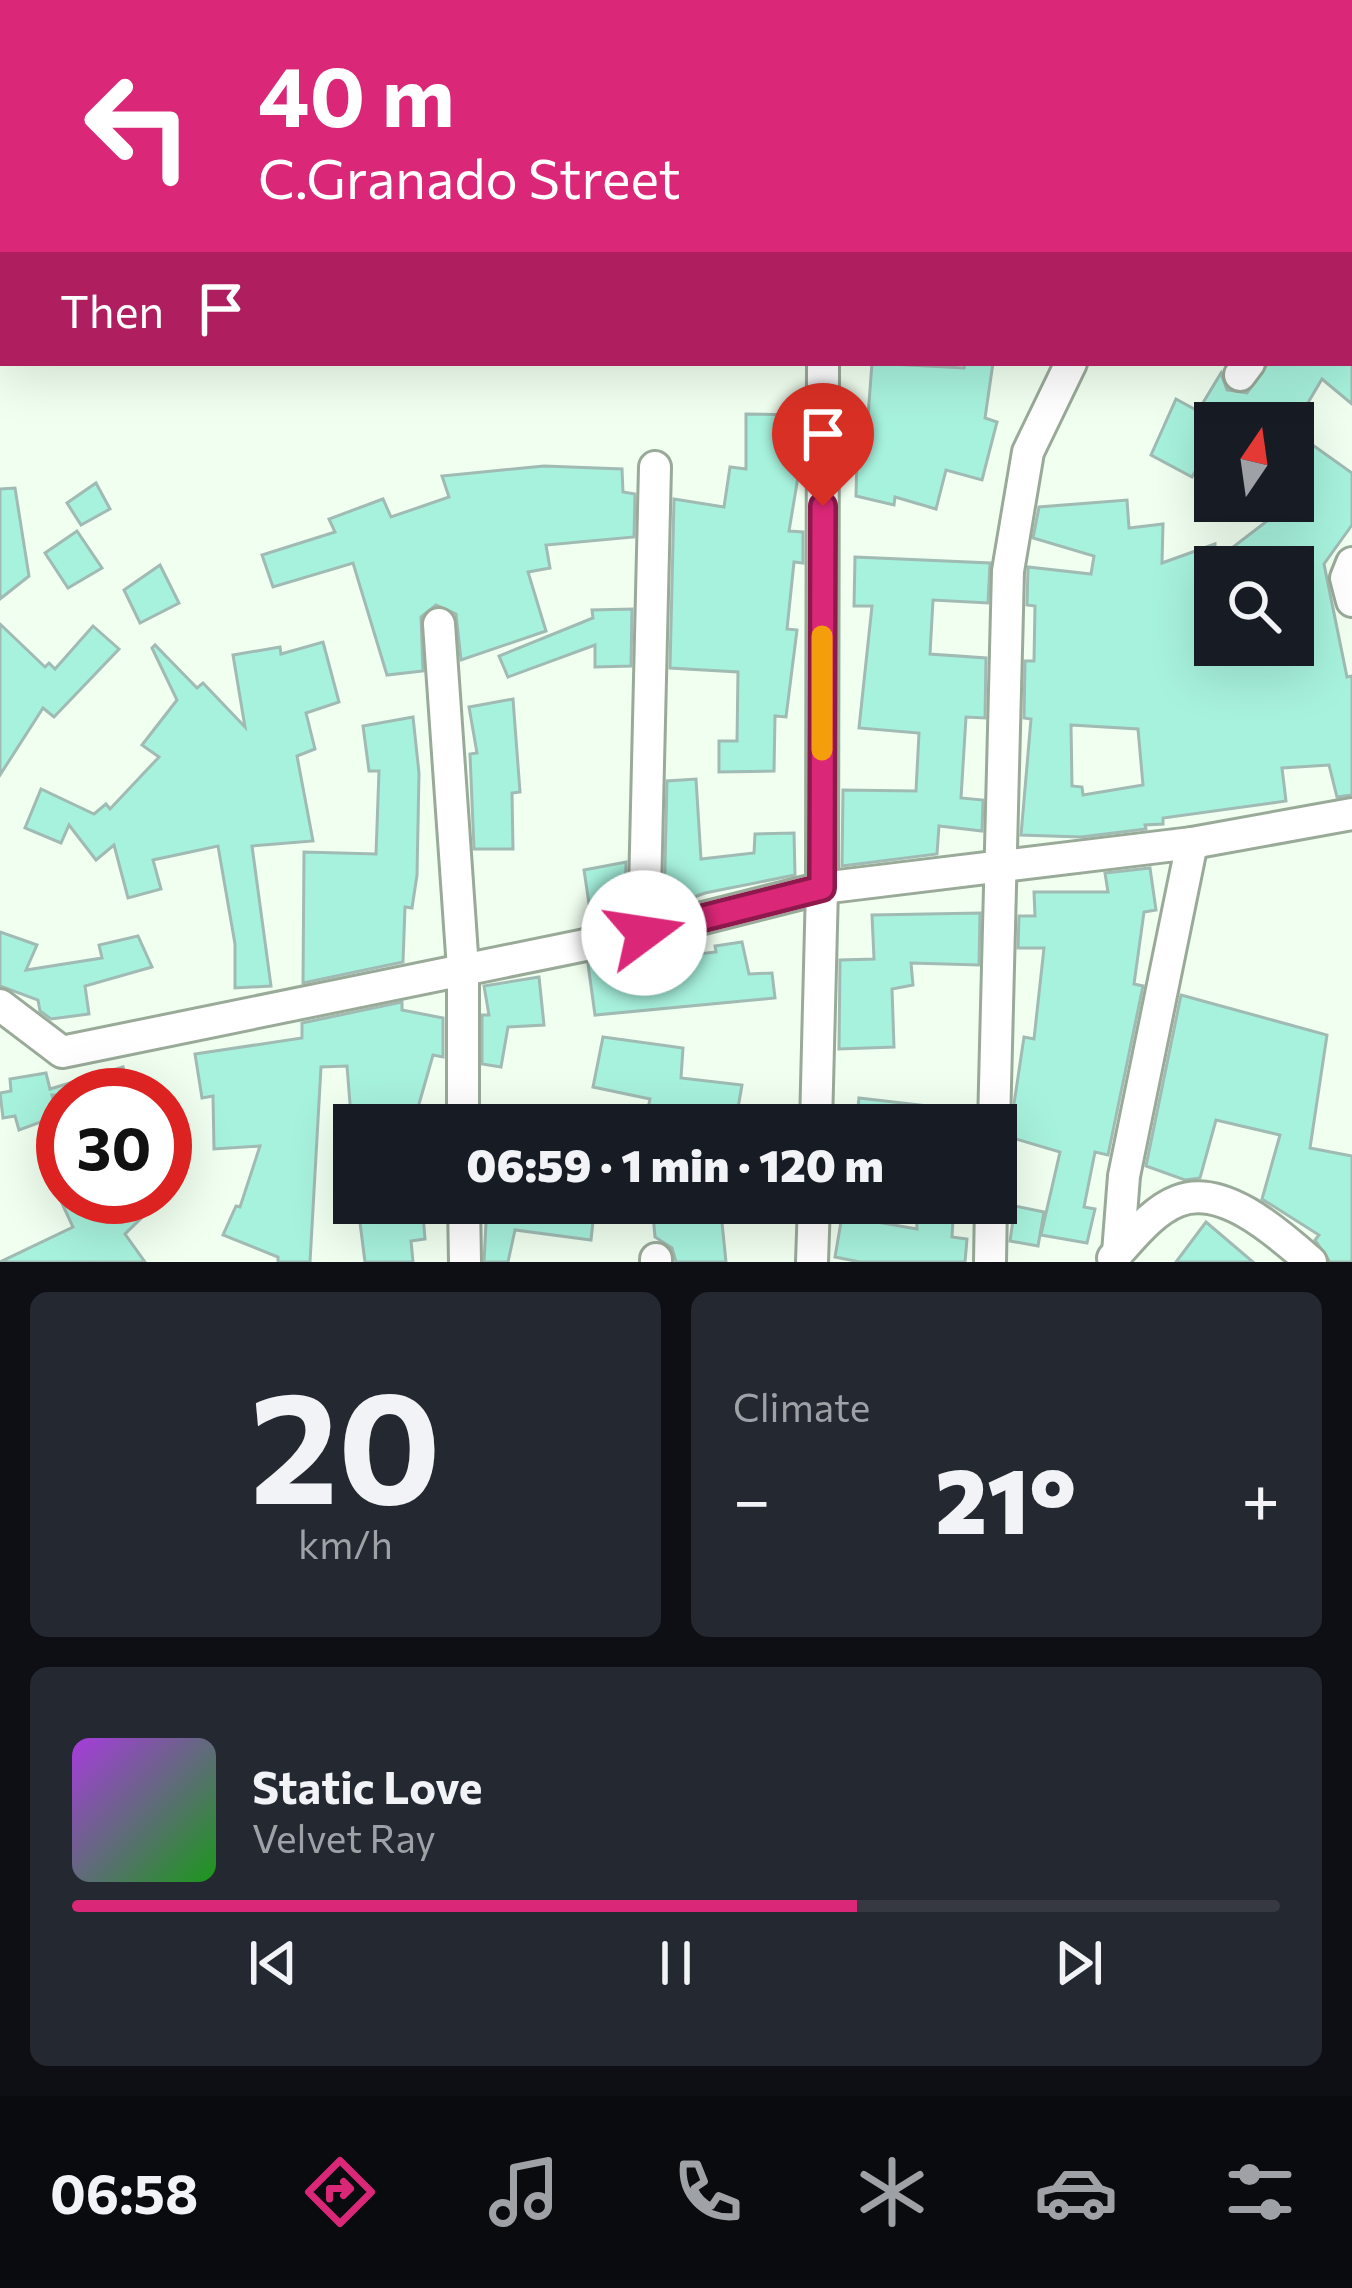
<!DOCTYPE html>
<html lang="en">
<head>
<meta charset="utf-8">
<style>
  :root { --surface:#171b24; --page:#242831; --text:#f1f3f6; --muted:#9ea1a6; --line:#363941; --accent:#db2777 }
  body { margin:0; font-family:Commissioner,sans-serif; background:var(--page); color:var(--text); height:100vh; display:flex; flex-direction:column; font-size:45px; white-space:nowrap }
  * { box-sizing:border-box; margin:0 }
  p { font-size:39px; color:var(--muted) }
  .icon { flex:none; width:66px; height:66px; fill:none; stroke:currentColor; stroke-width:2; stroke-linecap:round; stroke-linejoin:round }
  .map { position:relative; height:1262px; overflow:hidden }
  .drawer { display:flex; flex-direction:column; gap:30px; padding:30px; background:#0d0f14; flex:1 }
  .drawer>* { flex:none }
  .hud { position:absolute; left:0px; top:0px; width:1353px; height:366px; box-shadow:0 12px 48px #0002; background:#db2777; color:#fff; overflow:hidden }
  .needle { width:78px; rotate:13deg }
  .controls { position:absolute; left:1194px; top:402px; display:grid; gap:24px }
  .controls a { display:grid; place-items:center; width:120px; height:120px; border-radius:0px; background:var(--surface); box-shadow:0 12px 48px #0002; font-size:60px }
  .speed { position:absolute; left:36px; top:1068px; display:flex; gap:24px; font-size:60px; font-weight:700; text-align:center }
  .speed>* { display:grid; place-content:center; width:156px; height:156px; border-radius:50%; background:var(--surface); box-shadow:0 12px 48px #0002; line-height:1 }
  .speed .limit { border:18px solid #d22; background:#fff; color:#111 }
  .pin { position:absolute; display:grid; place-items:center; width:102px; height:102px; color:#fff; margin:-123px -51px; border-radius:50% 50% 50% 0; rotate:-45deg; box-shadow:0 0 12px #0007 }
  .pin .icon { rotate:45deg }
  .me { position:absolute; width:132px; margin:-66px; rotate:76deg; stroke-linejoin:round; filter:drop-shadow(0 0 9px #0008) }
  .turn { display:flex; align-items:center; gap:42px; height:252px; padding:0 60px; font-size:54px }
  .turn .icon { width:156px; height:156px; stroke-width:2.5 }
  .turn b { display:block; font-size:84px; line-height:102px }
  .then { display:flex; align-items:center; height:114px; padding:0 60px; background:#0003; gap:24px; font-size:45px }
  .big { font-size:90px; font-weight:800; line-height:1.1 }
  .drawer .widget { flex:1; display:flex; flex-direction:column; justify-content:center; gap:18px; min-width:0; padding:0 42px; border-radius:18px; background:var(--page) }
  .drawer .dial { align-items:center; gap:0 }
  .dial b { font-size:156px; line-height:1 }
  .song { display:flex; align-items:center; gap:36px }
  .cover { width:144px; height:144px; border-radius:18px; background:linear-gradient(135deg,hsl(280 70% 55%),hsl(120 70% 35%)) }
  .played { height:12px; border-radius:6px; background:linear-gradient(90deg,var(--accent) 65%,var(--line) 65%) }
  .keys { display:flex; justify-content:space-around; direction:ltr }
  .heat { display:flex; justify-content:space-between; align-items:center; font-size:66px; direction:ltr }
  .drawer .tiles { flex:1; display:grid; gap:30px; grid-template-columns:1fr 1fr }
  .widget:last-child { grid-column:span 2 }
  .trip { position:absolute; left:333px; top:1104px; width:684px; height:120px; border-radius:0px; background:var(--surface); box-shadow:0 12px 48px #0002; font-weight:800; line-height:120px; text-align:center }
  .tabs { display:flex; height:192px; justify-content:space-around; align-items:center; background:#090b0e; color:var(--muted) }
  .tabs .icon { width:84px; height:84px }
  .tabs .active { color:var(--accent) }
  .tabs b { font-size:54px; color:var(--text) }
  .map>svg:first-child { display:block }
  .building { fill:#a7f2dd; stroke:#a0bbb3; stroke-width:3; fill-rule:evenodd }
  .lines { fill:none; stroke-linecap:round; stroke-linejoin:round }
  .minor-casing { stroke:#9a9; stroke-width:36 }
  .minor { stroke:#fff; stroke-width:30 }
  .route-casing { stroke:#8e194d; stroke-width:30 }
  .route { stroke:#db2777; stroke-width:21 }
  .slow { stroke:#f59e0b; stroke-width:21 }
</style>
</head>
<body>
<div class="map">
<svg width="1352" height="1262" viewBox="0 0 1352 1262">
  <rect width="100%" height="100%" fill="#f0fff0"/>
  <g class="building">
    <path d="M872,363L964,368L965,363H993L985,418L997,422L982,480L946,470L936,509L895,497L894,505L856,496L858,414L868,416Z"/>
    <path d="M1268,363H1352V404L1322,379L1296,423H1215V436L1192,477L1151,455L1176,399L1198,411L1221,373L1227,390L1247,393Z"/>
    <path d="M746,414L800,415L799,471L789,531L803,532V563L794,562L787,629L797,630L786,717L775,716L774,771L719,772V741H737L738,672L670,668L674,499L724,507L730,467L746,469Z"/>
    <path d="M1293,431L1352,473V525L1324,564L1347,677L1352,676V795L1337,797L1329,765L1282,768L1286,801L1163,818V824L1145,825L1146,829L1081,837L1021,835L1031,719L1024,718L1025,661H1034L1035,606L1027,605L1028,567L1091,574L1094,556L1033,538L1039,507L1127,500L1129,528L1163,524L1162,563L1215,544V561L1293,501ZM1215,567H1293V645H1215ZM1071,725L1138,729L1143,785L1083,795L1082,787L1072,786Z"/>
    <path d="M544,466L622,469L623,492L635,494L634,537L546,545L550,568L528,572L546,631L461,660L456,614L436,605L421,617L423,671L387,675L353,563L273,587L262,555L335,532L329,519L383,499L391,517L449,497L442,476Z"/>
    <path d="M96,483L110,509L81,525L67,503Z"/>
    <path d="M15,488L29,576L0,599V489Z"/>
    <path d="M77,531L102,568L68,588L45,553Z"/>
    <path d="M855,557L990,563L988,603L933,600L930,654L986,658L985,718L966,717L961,798L983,800L982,831L939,826L937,854L842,866L843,790L916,791L919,733L859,728L872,606H854Z"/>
    <path d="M160,565L179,603L140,623L124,590Z"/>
    <path d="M632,609L631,666L595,667V645L508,677L499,656L593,618L592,610Z"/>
    <path d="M0,624L45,667L49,663L55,669L93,626L119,649L54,717L43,708L0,775Z"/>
    <path d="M323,642L339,702L306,713L315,749L297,756L313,841L252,846L271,986L235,988V944L218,846L153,860L161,889L128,898L114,845L96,860L69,825L61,843L25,828L41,789L94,814L106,804L110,809L159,757L142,745L177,700L152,648L155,645L197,688L203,683L245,727L233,655L280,647L281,654Z"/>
    <path d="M513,699L520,792L512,793L513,849H474L470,754L477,753L469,707Z"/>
    <path d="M413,717L419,773L417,875L412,908L405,907L403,962L303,983L304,852L376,854L379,771H369L363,726Z"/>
    <path d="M696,779L701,859L754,853L755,834L794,833L795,875L705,893L664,908L667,781Z"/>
    <path d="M626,862L625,917L592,924L584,870Z"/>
    <path d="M1150,868L1156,910L1144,912L1134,984L1143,986L1108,1155L1095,1152L1084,1207L1095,1209L1087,1243L1041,1235L1060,1152L1009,1137L1024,1037L1034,1039L1044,948H1018L1019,916H1035L1034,892H1108L1105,873Z"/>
    <path d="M980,913L979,965L911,963L913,985L892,989L894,1047L839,1049L840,960L874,959L872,915Z"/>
    <path d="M0,932L37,945L26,970L102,958L99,945L138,936L152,967L85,986L89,1014L51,1019L40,1011L38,1000L0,986Z"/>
    <path d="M742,942L749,974L772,973L775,998L595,1015L588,964L636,955L637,961L716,952L715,946Z"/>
    <path d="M539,977L544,1025L508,1027L501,1067L482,1064V1015H489L484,986Z"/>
    <path d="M1181,995L1327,1035L1310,1148L1352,1156V1262H1330L1315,1240L1319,1235L1262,1199L1280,1135L1216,1120L1200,1178L1185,1180L1146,1166Z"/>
    <path d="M402,1002V1010L443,1018V1057L433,1055L413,1125L351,1116L347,1066L321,1067L310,1262H278V1257L223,1235L236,1206L240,1207L260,1146L214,1149L213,1096L202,1098L195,1054L302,1038V1023Z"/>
    <path d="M603,1037L683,1048L681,1078L742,1085L735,1125H685L646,1117L650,1099L593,1087Z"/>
    <path d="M123,1067L131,1095H52L57,1116L19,1130L15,1116L3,1118L0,1093L11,1091L10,1079L46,1073L50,1089Z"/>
    <path d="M859,1098L946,1108L945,1125H856Z"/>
    <path d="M59,1197H163L125,1234L145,1262H0L73,1227Z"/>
    <path d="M422,1203L425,1239L411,1241L413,1262H365L358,1207Z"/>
    <path d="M487,1203H595L591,1240L515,1230L508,1262H484Z"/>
    <path d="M652,1203H720L726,1262H676L672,1248L655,1237Z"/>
    <path d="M916,1203H954L952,1237L967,1239L965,1262H860L835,1257L842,1216L917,1229Z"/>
    <path d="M1015,1206L1044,1212L1038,1246L1010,1241Z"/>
    <path d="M1206,1222L1253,1262H1176Z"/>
  </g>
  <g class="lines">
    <g class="minor-casing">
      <g id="minor">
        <path d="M857,3L858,0"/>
        <path d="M1272,3L1274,0"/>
        <path d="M1240,375L1249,363"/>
        <path d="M1352,563L1346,578L1352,601"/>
        <path d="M439,624L463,969V1125"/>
        <path d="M644,933L655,467"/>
        <path d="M0,1005L62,1052L644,933L822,888L1192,843L1352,814"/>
        <path d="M816,1125L822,888L823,363"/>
        <path d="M994,1125L1008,571L1028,452L1071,363"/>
        <path d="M464,1203L465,1262"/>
        <path d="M1118,1253L1124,1176L1192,843"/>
        <path d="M1113,1258C1132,1238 1152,1211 1178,1201C1223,1183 1279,1234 1311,1262"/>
        <path d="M656,1262V1259"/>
        <path d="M812,1262L814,1203"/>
        <path d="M990,1262L991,1203"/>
      </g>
    </g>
    <use href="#minor" class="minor"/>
  </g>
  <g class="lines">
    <g class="route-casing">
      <path id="route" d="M644,933L822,888L823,506"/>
    </g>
    <use href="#route" class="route"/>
    <path class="slow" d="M822,636V750"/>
  </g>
</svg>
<div class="controls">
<a><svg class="needle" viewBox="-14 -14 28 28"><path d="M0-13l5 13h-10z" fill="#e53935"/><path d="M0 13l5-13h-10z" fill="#9ea1a6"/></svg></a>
<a><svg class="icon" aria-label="search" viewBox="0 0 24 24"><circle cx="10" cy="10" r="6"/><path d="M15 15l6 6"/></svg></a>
</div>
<div class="speed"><div class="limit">30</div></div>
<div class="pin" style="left:823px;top:506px;background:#d93025"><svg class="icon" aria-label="arrive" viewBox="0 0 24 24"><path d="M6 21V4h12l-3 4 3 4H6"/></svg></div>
<svg class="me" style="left:644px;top:933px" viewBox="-20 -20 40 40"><circle r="19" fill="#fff"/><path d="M0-13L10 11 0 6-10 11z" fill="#db2777"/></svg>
<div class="trip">06:59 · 1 min · 120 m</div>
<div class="hud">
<div class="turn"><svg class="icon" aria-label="left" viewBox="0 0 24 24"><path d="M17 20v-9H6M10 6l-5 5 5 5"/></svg><div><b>40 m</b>C.Granado Street</div></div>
<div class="then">Then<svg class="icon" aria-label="arrive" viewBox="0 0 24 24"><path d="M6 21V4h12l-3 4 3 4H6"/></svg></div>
</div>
</div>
<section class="drawer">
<div class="tiles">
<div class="widget dial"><b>20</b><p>km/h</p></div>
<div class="widget"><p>Climate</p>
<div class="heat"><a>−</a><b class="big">21°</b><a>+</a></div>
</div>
<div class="widget">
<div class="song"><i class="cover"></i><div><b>Static Love</b><p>Velvet Ray</p></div></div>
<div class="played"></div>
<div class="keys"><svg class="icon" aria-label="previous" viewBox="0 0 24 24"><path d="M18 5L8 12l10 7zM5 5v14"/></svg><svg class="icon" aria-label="pause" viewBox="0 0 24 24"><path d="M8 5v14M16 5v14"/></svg><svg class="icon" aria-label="next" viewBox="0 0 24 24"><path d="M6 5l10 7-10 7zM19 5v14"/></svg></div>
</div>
</div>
</section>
<nav class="tabs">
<b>06:58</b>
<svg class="icon active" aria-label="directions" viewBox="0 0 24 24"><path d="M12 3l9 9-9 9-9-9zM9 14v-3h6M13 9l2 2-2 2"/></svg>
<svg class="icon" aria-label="music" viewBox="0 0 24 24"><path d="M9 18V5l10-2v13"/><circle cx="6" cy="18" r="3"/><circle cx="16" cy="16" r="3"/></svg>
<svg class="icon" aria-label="phone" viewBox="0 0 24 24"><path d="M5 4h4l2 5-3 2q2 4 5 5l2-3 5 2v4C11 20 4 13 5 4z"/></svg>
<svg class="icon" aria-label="climate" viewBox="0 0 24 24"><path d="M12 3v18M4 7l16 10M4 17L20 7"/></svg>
<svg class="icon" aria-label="car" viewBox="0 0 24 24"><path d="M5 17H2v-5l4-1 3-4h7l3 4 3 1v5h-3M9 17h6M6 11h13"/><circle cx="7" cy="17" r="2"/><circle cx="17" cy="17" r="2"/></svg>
<svg class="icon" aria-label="filters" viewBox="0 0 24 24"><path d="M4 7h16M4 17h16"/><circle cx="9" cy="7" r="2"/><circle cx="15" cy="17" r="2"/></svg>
</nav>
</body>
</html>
